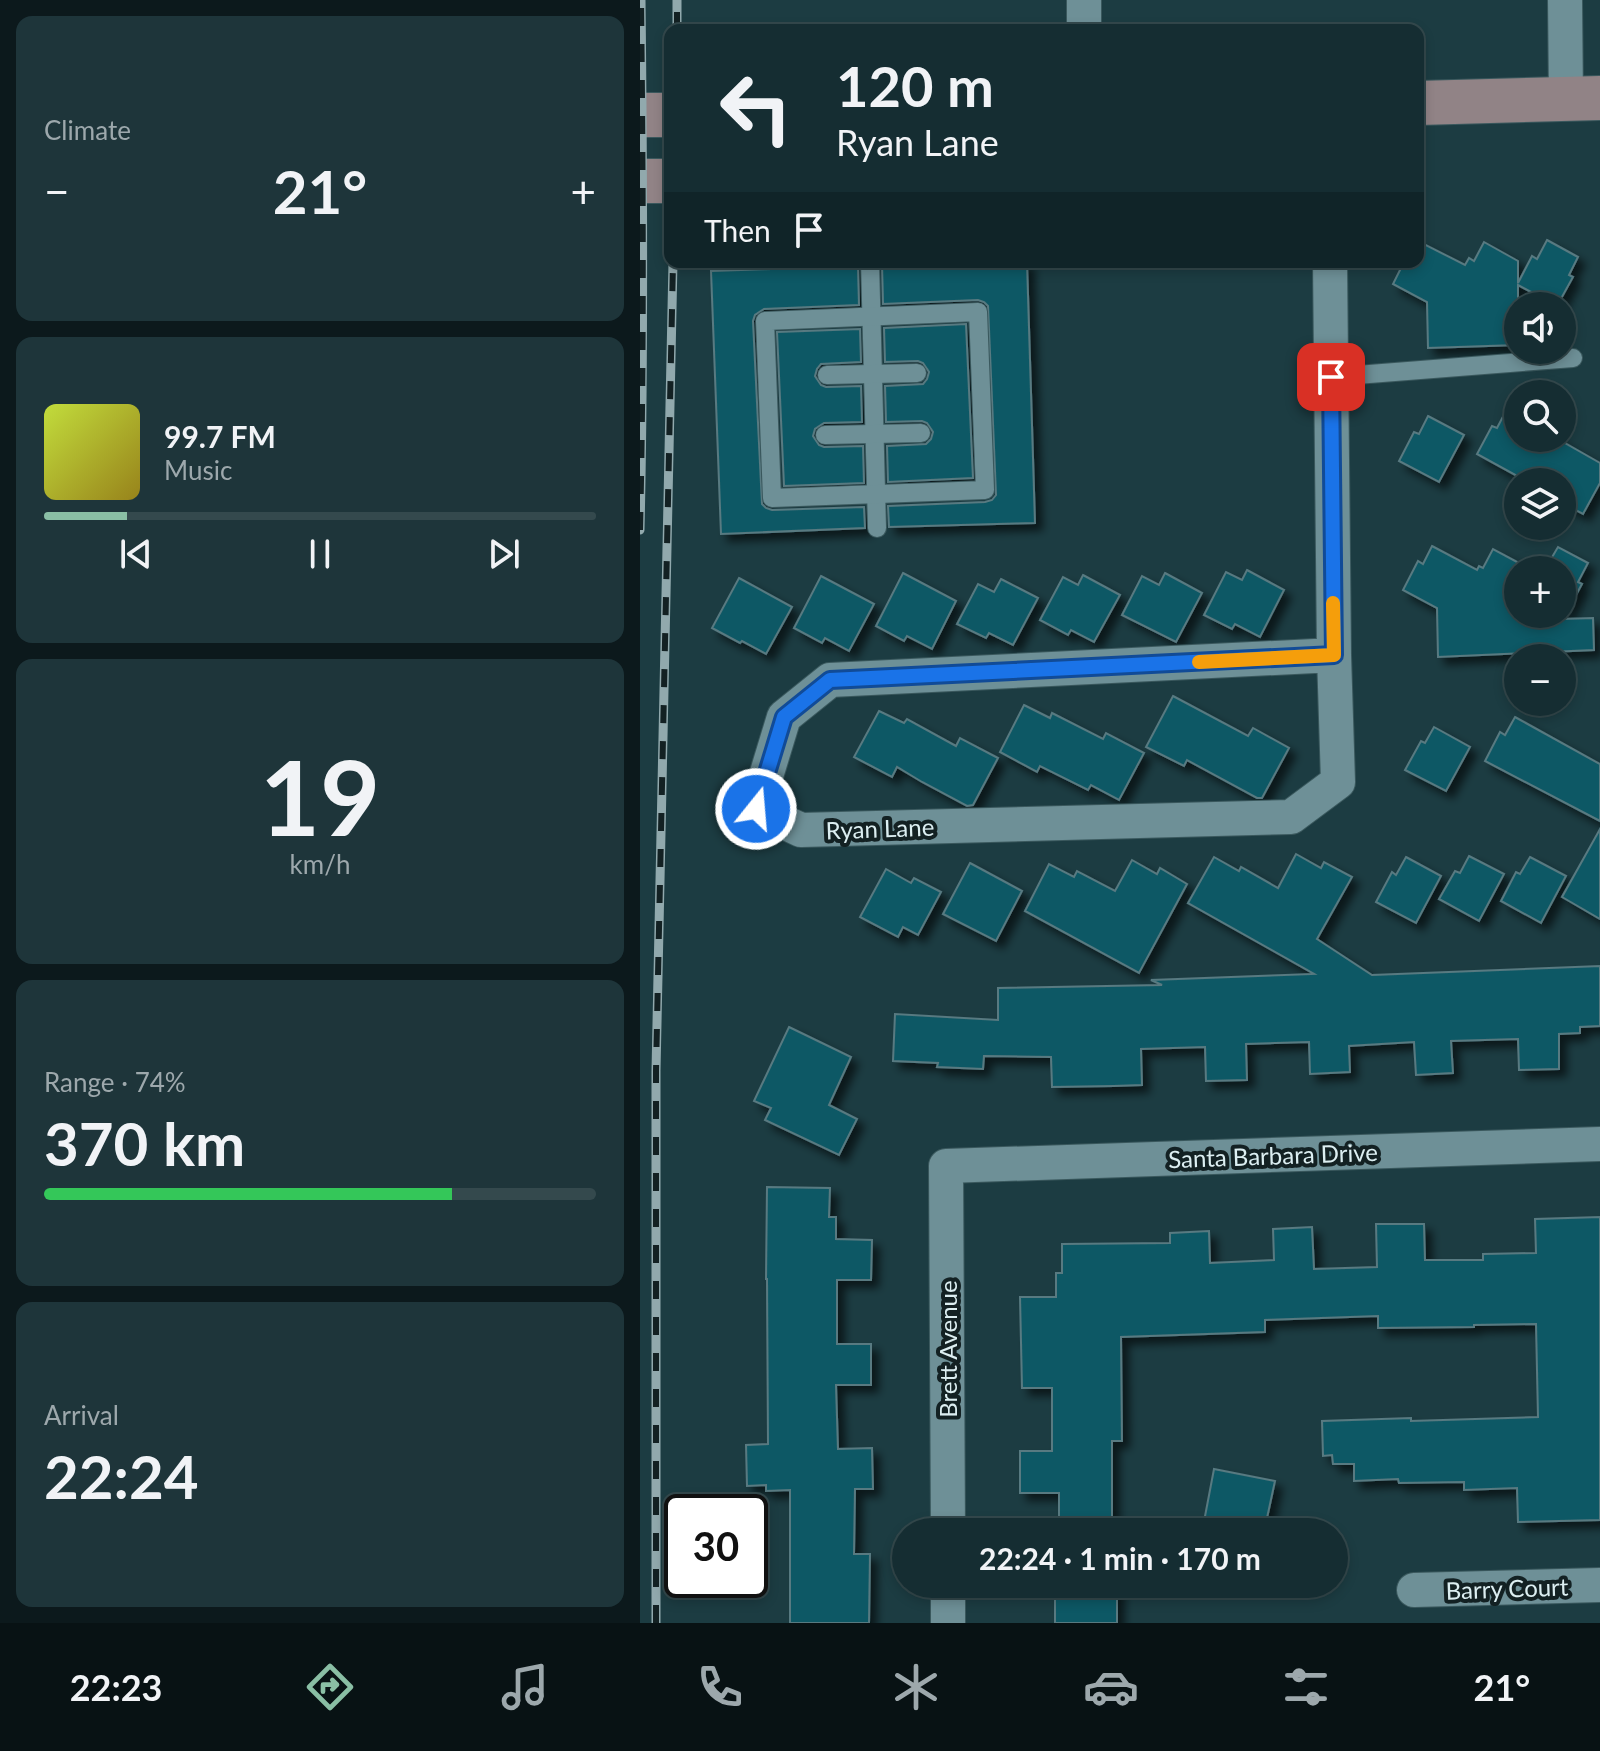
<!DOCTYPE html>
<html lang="en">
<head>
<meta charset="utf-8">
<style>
  :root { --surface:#152d32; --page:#1e353a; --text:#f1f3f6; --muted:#9da8ac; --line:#34494d; --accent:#8abfa5 }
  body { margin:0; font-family:Lato,sans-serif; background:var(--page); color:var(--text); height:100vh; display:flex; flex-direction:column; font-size:30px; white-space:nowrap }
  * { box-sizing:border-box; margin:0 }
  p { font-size:26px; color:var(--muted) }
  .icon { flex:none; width:44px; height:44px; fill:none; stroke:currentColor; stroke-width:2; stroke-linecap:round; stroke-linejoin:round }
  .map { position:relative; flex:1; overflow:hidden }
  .sheet { display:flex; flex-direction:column; gap:16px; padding:16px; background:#0c191c; width:640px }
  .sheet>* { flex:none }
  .banner { position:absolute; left:24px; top:24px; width:760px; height:244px; border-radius:16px; box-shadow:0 4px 12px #0003,0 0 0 2px var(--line); background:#152d32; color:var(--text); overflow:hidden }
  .buttons { position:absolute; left:864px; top:292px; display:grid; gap:16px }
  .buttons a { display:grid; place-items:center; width:72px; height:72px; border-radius:50%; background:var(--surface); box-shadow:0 4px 12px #0003,0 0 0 2px var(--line); font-size:40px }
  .speed { position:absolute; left:24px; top:1494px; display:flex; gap:16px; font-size:40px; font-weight:700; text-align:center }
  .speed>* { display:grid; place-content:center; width:104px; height:104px; border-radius:50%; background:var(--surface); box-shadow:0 4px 12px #0003,0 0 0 2px var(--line); line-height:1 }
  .speed .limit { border:4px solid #111; border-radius:12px; background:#fff; color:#111 }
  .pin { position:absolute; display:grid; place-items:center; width:68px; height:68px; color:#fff; margin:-34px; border-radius:16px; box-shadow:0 4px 12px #0006 }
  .me { position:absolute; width:88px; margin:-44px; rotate:17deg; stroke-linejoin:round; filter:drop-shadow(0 0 6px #0008) }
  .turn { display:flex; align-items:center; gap:28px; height:168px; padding:0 40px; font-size:36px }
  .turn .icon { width:104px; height:104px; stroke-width:2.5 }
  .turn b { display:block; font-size:56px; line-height:68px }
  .then { display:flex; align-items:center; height:76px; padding:0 40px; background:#0003; gap:16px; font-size:30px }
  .big { font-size:60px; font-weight:700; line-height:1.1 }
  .sheet .card { flex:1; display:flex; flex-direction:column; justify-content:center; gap:12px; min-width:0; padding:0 28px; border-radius:16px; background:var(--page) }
  .sheet .dial { align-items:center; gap:0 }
  .dial b { font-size:104px; line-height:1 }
  .song { display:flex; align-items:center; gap:24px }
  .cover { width:96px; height:96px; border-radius:12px; background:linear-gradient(135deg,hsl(70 70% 55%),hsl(50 70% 35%)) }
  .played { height:8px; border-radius:4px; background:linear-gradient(90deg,var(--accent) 15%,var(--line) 15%) }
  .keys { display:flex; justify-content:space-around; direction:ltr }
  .heat { display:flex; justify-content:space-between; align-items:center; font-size:44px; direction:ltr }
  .charge { height:12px; border-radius:6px; background:linear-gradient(90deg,#34c759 74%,var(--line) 0) }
  .trip { position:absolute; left:252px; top:1518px; width:456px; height:80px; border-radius:40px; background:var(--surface); box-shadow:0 4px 12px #0003,0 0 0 2px var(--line); font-weight:700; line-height:80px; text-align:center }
  .tab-bar { display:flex; height:128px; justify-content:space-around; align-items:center; background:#081214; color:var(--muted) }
  .tab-bar .icon { width:56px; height:56px }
  .tab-bar .active { color:var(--accent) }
  .tab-bar b { font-size:36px; color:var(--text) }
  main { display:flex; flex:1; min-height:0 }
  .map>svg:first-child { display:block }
  .building { fill:#105965; stroke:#587a81; stroke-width:2; filter:url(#shadow) }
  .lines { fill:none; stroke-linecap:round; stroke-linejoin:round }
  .service-casing { stroke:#3a585d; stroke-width:20 }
  .minor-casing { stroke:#3a585d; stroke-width:36 }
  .secondary-casing { stroke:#3a585d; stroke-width:46 }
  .service { stroke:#6e9097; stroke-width:18 }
  .minor { stroke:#6e9097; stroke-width:34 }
  .secondary { stroke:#918386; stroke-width:44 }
  .rail-casing { stroke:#91a9ad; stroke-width:9 }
  .rail { stroke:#132123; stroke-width:6; stroke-dasharray:18; stroke-linecap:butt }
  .route-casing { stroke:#114b97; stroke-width:20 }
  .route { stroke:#1a73e8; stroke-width:14 }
  .slow { stroke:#f59e0b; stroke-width:14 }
  .labels { text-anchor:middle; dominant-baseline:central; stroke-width:8; stroke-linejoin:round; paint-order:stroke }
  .street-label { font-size:24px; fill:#dceef1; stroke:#132123 }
</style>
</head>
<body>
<main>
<section class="sheet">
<div class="card"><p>Climate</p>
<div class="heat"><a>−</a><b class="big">21°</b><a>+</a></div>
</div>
<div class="card">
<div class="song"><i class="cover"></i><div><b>99.7 FM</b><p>Music</p></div></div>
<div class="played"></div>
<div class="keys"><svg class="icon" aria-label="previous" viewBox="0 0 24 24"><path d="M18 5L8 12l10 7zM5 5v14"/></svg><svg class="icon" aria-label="pause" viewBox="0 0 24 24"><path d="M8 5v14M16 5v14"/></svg><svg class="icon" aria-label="next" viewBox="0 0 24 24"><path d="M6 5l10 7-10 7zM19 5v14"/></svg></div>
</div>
<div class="card dial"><b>19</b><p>km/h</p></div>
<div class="card"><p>Range · 74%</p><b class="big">370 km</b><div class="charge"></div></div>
<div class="card"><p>Arrival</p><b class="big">22:24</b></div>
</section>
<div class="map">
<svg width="960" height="1623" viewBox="0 0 960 1623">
  <defs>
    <filter id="shadow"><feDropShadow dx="7" dy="7" stdDeviation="4" flood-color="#0009"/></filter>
  </defs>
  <rect width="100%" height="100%" fill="#1c3c42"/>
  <g class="building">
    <path d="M907,240L938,257L929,275L933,277L917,306L878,285V345L788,348L787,302L753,284L764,262H778V246L780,242L825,265L829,258L834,261L844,242L878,261V283L892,256L897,259Z"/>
    <path d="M330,262H387L395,523L249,527L248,506L345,502L352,500L356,495L348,306L344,302L338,300L243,304L242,265Z"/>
    <path d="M218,266L219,305L124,309L115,315L113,321L122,504L126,508L132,510L224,507L225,528L81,534L71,271Z"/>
    <path d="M326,324L333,478L248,482L247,446L286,444L291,439L293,432L287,423L282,421L246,422L245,386L283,384L287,379L289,372L283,363L278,361L245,362L244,328Z"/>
    <path d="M220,329L221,362L181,364L177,369L175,376L181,385L186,387L221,386L222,422L184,423L175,429L173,436L179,445L184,447L223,446L224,483L144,486L137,332Z"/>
    <path d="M878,388V438H916L960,463V483L943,514L922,503V482H888L837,454L852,426L857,428Z"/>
    <path d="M788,416L824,435L799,482L759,461L774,432L779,434Z"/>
    <path d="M792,546L837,570L839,566L843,568L853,549L892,570H878V614H922V570H899L903,562L908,564L918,547L948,563L938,582L942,584L923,619L953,618L954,650L798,657L797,608L763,590L778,561L783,564Z"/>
    <path d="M607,570L644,590L620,637L595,624L592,629L564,615L586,572L602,580Z"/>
    <path d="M263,573L316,601L292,649L267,636L264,641L236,626Z"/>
    <path d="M525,573L562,593L536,642L482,615L502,576L519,585Z"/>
    <path d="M443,575L480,595L454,642L431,630L428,635L400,620L423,577L438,585Z"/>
    <path d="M181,576L234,604L209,651L185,638L182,643L154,628Z"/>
    <path d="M99,578L152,607L126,654L102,641L100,643L72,628Z"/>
    <path d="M361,579L398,598L373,645L349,633L346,638L317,624L338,584L354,592Z"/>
    <path d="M533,696L608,736L613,728L649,748L622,798H617L547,760L544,766L506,747Z"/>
    <path d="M384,705L410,718L412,713L463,739L466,733L504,753L479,800L451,785L448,790L400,766L397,772L360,752Z"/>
    <path d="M239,711L264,723L267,719L316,746L320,738L358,758L333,805L327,806L282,782L257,767L252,777L214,757Z"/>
    <path d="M875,717L960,764V821L845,761L860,732L865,735Z"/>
    <path d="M794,727L830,747L806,791L765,770L781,741L785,743Z"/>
    <path d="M960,829V919L922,897Z"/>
    <path d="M656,854L681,868L684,862L712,877L677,939L732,975L960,966V1026L940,1027V1033L919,1034V1069L879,1070L878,1039L811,1041L813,1073L776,1075L774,1042L709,1046L710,1072L670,1074L669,1042L606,1044L607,1080L566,1081L565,1047L501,1049L502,1085L474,1086L412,1087L411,1057L344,1056L343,1069L297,1067L298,1063L253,1061L255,1014L358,1020V988L522,985L511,980L674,974L548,903L574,857L599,871L601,867L638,888Z"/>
    <path d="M829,856L864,874L839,921L799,899L815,871L820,873Z"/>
    <path d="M766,857L801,876L776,923L736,902L752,872L756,875Z"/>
    <path d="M890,857L926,876L901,923L861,901L876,872L880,874Z"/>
    <path d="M492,860L517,874L520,868L547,884L499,973L385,911L409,864L434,877L437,871L475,891Z"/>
    <path d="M330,863L382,891L356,941L303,914Z"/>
    <path d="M246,869L271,883L274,878L301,892L278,935L263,927L258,937L220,917Z"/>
    <path d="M149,1027L211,1057L189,1105L217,1119L199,1155L125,1120L131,1108L114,1101Z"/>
    <path d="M127,1187L190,1188L189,1217H196V1239L232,1240L231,1280H197V1344H231V1385H196L198,1449L232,1448L233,1489H215L214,1554H230L229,1623H150V1490L126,1491V1485L107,1486L106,1445L128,1444L127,1279H126Z"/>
    <path d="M960,1217V1520L878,1522L877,1488L824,1490V1482L759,1483L758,1479L714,1481V1464H693L692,1455L683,1456L682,1421L771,1418V1421L898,1417L896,1324L834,1325V1327L738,1328V1316L625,1320V1332L481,1337L482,1441H472V1527L476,1526V1532H423V1522L419,1521V1493H380V1451H412V1388H382L380,1297H416V1273H422V1244L530,1243V1233L569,1231L570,1263L634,1260L633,1229L672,1227L674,1269L737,1267L736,1224H784L785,1260H843V1254L896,1253L895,1219Z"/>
    <path d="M574,1469L635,1481L624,1532H562Z"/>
    <rect x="415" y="1584" width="62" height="39"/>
  </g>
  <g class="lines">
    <g class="service-casing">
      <g id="service">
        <path d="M230,262L237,528"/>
        <path d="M338,312L345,490L132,498L125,321Z"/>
        <path d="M187,375L277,373"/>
        <path d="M691,377L933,358"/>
        <path d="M185,435L281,433"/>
      </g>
    </g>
    <g class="minor-casing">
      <g id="minor">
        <path d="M444,0V30"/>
        <path d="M925,0L926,99"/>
        <path d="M690,262L694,655L698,782L651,817L161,830L116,809L144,717L190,680L694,655"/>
        <path d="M308,1532L306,1166L960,1144"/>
        <path d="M308,1584V1623"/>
        <path d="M774,1590L960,1585"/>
      </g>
    </g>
    <g class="secondary-casing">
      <g id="secondary">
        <path d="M778,103L960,98"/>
        <path d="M0,115H30"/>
        <path d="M0,181H30"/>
      </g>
    </g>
    <use href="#service" class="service"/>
    <use href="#minor" class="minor"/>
    <use href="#secondary" class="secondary"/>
    <g class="rail-casing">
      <g id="rail">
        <path d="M37,30V0"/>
        <path d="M0,530C4,353 3,177 1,0"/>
        <path d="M16,1623V1071L33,262"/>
      </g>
    </g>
    <use href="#rail" class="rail"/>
  </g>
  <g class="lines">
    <g class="route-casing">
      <path id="route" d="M116,809L144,717L190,680L694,655L691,377"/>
    </g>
    <use href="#route" class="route"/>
    <path class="slow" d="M559,662L694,655L693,603"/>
  </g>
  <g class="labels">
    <g class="street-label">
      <text transform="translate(240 828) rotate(-2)">Ryan Lane</text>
      <text transform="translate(633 1155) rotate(-2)">Santa Barbara Drive</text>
      <text transform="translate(307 1349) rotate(-90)">Brett Avenue</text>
      <text transform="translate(867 1588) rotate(-2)">Barry Court</text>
    </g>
  </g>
</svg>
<div class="buttons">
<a><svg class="icon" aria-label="sound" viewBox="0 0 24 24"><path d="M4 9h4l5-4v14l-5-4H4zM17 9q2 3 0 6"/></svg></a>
<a><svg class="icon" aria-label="search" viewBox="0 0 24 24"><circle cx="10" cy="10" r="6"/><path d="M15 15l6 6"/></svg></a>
<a><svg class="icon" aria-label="layers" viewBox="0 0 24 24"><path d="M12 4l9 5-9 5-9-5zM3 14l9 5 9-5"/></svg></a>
<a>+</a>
<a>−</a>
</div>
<div class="speed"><div class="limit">30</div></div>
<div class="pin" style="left:691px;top:377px;background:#d93025"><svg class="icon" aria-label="arrive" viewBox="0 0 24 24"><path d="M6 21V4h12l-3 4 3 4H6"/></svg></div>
<svg class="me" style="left:116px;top:809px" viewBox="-20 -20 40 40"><circle r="17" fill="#1a73e8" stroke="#fff" stroke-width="3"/><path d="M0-11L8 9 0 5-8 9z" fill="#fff"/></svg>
<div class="trip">22:24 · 1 min · 170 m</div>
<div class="banner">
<div class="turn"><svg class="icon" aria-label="left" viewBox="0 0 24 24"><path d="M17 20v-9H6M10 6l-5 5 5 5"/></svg><div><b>120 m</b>Ryan Lane</div></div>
<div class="then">Then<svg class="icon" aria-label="arrive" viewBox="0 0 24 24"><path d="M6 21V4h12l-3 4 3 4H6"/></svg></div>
</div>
</div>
</main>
<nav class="tab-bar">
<b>22:23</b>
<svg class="icon active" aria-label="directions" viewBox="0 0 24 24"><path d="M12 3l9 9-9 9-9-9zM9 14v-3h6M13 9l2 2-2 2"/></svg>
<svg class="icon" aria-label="music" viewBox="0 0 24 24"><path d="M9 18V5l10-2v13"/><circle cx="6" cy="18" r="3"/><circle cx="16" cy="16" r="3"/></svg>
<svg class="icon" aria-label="phone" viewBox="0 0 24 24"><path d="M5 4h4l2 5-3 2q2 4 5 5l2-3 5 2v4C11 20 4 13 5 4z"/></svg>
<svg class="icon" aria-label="climate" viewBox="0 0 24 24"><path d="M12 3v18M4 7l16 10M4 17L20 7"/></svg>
<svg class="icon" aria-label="car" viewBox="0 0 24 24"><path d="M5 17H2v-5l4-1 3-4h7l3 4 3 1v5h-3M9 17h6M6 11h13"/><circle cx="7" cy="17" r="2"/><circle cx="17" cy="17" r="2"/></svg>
<svg class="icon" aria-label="filters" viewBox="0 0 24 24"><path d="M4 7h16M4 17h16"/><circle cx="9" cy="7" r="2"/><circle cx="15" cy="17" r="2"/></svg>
<b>21°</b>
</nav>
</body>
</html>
